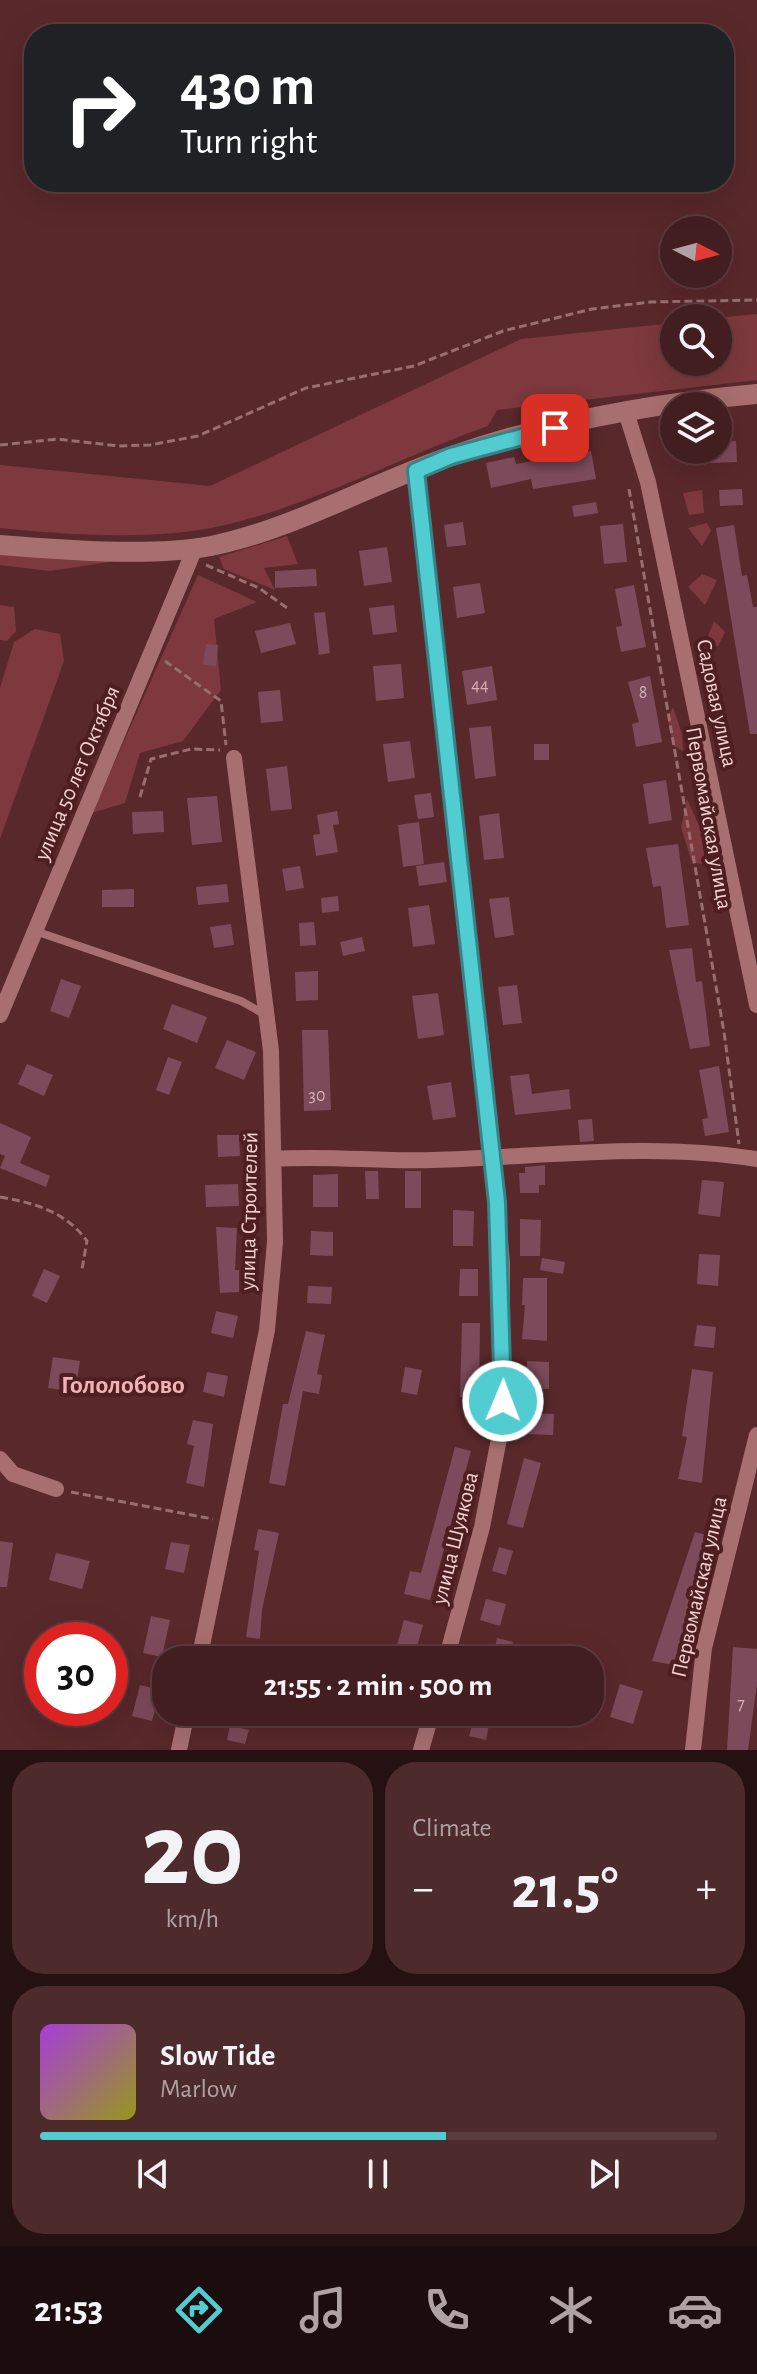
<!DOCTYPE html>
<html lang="en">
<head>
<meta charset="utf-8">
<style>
  :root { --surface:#431e20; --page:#4d2b2d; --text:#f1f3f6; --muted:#afa2a5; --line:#5b3c3e; --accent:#51ccd1 }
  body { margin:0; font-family:"Alegreya Sans",sans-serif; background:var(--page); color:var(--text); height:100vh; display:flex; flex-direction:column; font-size:30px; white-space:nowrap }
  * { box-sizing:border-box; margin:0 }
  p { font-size:26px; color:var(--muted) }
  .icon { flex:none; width:44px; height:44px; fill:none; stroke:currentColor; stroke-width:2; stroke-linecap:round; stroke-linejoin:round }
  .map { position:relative; height:1750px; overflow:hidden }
  .side { display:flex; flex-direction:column; gap:12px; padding:12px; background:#251012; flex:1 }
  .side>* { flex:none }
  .guide { position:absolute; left:24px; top:24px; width:710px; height:168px; border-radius:32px; box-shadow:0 8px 32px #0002,0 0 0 2px var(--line); background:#202124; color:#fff; overflow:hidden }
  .needle { width:52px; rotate:96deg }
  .controls { position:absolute; left:660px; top:216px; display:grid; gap:16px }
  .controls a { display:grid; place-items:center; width:72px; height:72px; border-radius:50%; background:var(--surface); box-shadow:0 8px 32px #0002,0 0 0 2px var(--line); font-size:40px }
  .speed { position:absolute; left:24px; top:1622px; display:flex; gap:16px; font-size:40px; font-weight:700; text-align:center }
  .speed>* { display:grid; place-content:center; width:104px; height:104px; border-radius:50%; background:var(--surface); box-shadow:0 8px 32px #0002,0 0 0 2px var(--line); line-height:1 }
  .speed .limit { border:12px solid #d22; background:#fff; color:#111 }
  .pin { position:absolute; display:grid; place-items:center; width:68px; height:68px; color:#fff; margin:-34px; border-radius:16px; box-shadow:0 4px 12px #0006 }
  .me { position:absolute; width:88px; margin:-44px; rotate:1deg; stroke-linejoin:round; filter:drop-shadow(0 0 6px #0008) }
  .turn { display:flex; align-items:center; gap:28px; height:168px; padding:0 24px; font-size:36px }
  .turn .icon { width:104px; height:104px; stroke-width:2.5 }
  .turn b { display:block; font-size:56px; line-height:68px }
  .big { font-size:60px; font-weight:700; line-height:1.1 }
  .side .tile { flex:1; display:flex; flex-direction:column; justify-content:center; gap:12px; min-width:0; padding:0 28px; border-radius:32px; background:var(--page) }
  .side .dial { align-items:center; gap:0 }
  .dial b { font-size:104px; line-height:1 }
  .song { display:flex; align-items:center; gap:24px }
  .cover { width:96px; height:96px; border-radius:12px; background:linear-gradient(135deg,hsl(280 70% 55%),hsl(60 70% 35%)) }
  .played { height:8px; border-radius:4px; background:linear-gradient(90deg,var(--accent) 60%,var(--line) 60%) }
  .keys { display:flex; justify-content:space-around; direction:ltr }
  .heat { display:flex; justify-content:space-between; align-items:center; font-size:44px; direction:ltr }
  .side .tiles { flex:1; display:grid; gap:12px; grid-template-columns:1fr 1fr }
  .tile:last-child { grid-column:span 2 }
  .trip { position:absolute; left:152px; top:1646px; width:452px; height:80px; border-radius:32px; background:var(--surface); box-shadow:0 8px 32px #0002,0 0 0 2px var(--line); font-weight:700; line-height:80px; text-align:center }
  .menu { display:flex; height:128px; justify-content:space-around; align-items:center; background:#1b0c0d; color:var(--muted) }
  .menu .icon { width:56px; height:56px }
  .menu .active { color:var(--accent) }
  .menu b { font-size:36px; color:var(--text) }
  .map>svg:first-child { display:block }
  .green { fill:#7d393d }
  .building { fill:#7d4a5b }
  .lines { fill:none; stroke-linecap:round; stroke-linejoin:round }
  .path { stroke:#986e6f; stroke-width:3; stroke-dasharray:8 4; stroke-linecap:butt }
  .service { stroke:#a86f70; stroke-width:8 }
  .minor { stroke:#a86f70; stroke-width:16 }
  .tertiary { stroke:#a86f70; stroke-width:20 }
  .route-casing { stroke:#358588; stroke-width:20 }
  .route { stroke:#51ccd1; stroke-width:14 }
  .labels { text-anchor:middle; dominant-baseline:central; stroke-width:8; stroke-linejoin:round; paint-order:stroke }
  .number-label { font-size:18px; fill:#d6b0b4 }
  .street-label { font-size:22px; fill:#f3d2d2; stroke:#4e1e21 }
  .quarter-label { font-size:26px; font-weight:bold; fill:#f0b2b2; stroke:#4e1e21 }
</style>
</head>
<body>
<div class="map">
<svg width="757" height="1750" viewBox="0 0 757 1750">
  <rect width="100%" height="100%" fill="#59282b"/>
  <g class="green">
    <path d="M757,314V380L497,410L488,426C400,457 316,504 225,525C159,541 67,535 0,528V465L210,486L521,339L674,323V362H718V318Z"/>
    <path d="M702,490L704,513L689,515L683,493Z"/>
    <path d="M707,523L711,531L702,546L688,528Z"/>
    <path d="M287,536L298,564L264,568L275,590L224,569L219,557Z"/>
    <path d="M0,549L123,560L50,571L0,565Z"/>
    <path d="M702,574L717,580L705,605L688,587Z"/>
    <path d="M198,575L257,602L214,619L221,690L183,741L140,753L125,803L92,813Z"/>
    <path d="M0,605L14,607L16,631L7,641L0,640Z"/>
    <path d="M714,621L725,632L718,646L705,644Z"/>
    <path d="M35,629L60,634L64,661L0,839V688L14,642Z"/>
    <path d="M673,707L682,734L683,751L673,745L668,719Z"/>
    <path d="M687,799L701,830L705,864L692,863L681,827Z"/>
  </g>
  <g class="building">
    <path d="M736,441L737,462L709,463L708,450H718V442Z"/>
    <path d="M591,451L596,479L533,489L531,479L491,488L486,463L514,457L516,464Z"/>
    <path d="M742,489L743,505L720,506L719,490Z"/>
    <path d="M596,502L598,513L574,517L572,506Z"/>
    <path d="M463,522L466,545L447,547L444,525Z"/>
    <path d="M623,524L627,562L604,564L600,526Z"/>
    <path d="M734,525L742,576L747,575L753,607H757V734H750L716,528Z"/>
    <path d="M387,547L392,582L364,586L359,551Z"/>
    <path d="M316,569L317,586L275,588V571Z"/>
    <path d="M480,583L485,613L457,618L453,587Z"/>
    <path d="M634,585L646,647L621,652L616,627L622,626L615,589Z"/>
    <path d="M394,605L397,632L373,635L369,608Z"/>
    <path d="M325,612L330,653L319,655L314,613Z"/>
    <path d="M290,623L296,644L261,653L255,631Z"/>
    <path d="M206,644L218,645L216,666L203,665Z"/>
    <path d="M401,664L404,698L376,701L373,666Z"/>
    <path d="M492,666L497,700L467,705L462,671Z"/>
    <path d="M650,676L662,742L636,747L632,724L639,722L628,682Z"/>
    <path d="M280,690L283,721L261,723L258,692Z"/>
    <path d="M491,726L496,776L475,779L469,728Z"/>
    <path d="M410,741L415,778L388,782L383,744Z"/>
    <rect x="534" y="744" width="15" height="16"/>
    <path d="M287,766L292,809L271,811L266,769Z"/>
    <path d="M666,780L672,820L649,824L643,784Z"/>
    <path d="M431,793L434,817L418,819L414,795Z"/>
    <path d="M217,796L222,842L192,845L187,798Z"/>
    <path d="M163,811L164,832L133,834L132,812Z"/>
    <path d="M337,811L339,824L333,825L338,852L316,856L313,835L320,834L317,815Z"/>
    <path d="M499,813L504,858L484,860L479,816Z"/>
    <path d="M419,822L424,864L403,867L398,825Z"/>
    <path d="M678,844L689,925L666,928L661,886L653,887L646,848Z"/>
    <path d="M444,862L447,882L419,886L416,866Z"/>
    <path d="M300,866L304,888L286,891L282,869Z"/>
    <path d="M227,884L229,902L198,905L196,887Z"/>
    <path d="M134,889V907H102V890Z"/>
    <path d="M338,896L339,911L322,913L321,898Z"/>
    <path d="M509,897L514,935L495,938L489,899Z"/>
    <path d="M429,905L435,944L413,947L408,908Z"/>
    <path d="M314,922L316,945L300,946L299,923Z"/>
    <path d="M231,924L234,945L214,948L210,927Z"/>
    <path d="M362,937L365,951L343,956L340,942Z"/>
    <path d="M692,948L696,982L702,981L710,1046L690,1049L669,950Z"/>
    <path d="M318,971V1000L296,1001L295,972Z"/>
    <path d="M61,979L81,986L69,1018L50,1011Z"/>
    <path d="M517,985L522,1023L503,1025L498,987Z"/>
    <path d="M438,993L444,1035L418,1039L412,996Z"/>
    <path d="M172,1004L207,1017L197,1043L163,1029Z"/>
    <path d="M302,1030H328L331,1110L304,1111Z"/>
    <path d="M227,1040L256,1052L244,1080L215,1068Z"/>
    <path d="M168,1057L182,1062L169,1095L156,1090Z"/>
    <path d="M27,1064L53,1075L44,1096L18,1084Z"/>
    <path d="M719,1066L729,1132L705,1136L702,1119L708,1118L699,1070Z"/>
    <path d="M529,1074L532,1094L569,1089L571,1109L515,1115L510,1076Z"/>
    <path d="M451,1082L456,1117L433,1120L427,1086Z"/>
    <path d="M592,1119L594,1141L580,1142L578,1120Z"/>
    <path d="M0,1123L31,1137L20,1163L50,1176L46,1187L0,1168L5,1156L0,1154Z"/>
    <path d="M217,1135H239L240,1156L218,1157Z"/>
    <path d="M545,1165V1185H539V1193H520L519,1173H525V1167Z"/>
    <path d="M365,1171H378L379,1199H366Z"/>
    <rect x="405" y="1171" width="16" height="37"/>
    <path d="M338,1174V1207H313V1175Z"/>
    <path d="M702,1180L724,1182L720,1217L698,1214Z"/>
    <path d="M238,1184L239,1206L206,1207L205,1185Z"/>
    <path d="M453,1210L474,1211L473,1246H453Z"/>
    <path d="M520,1219L541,1220L540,1256H520Z"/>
    <path d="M216,1227L237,1228L235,1270H239V1292L220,1293Z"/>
    <path d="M311,1231L333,1232V1256L310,1255Z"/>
    <path d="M699,1254L720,1255L718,1286L697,1284Z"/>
    <path d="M542,1258L565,1262L563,1274L540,1270Z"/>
    <path d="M44,1269L60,1276L47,1303L32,1296Z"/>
    <path d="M460,1269H478V1296H459Z"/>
    <path d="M523,1278H547V1341L522,1339L525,1305H522Z"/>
    <path d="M308,1286L332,1287L331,1304L307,1303Z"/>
    <path d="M216,1311L238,1316L233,1338L211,1333Z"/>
    <path d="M462,1323H480L479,1397H460Z"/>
    <path d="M697,1325L716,1327L714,1348L694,1346Z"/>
    <path d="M306,1331L325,1335L317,1374L322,1375L319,1394L303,1391L285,1486L269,1483L283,1404H288Z"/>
    <path d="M53,1357L80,1361L75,1392L48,1388Z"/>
    <path d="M527,1361L549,1362V1389H527Z"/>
    <path d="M405,1367L422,1370L417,1395L401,1392Z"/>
    <path d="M692,1369L713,1372L702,1483L678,1479L687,1437L682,1436Z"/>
    <path d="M207,1372L228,1376L224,1397L203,1392Z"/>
    <path d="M525,1413L554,1414L553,1435L524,1434Z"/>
    <path d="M193,1420L213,1424L204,1487L186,1483L194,1446L187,1444Z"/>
    <path d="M455,1447L471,1451L430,1600L404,1594L410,1571L421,1573Z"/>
    <path d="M524,1458L541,1463L523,1528L507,1524Z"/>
    <path d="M258,1529L279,1533L262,1610L260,1639L246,1637L259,1551L254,1550Z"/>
    <path d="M695,1532L710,1536L674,1665L652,1661Z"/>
    <path d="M0,1541L13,1543L7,1587H0Z"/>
    <path d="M171,1542L190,1545L184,1573L165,1569Z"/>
    <path d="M499,1547L513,1551L506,1575L492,1571Z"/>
    <path d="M56,1553L90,1561L82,1589L49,1580Z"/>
    <path d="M486,1599L506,1604L500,1626L480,1620Z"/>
    <path d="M151,1616L170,1620L162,1657L143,1653Z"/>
    <path d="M404,1620L423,1625L415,1654L396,1649Z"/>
    <path d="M497,1638L513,1642L509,1660H492Z"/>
    <path d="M733,1647L757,1649V1684L748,1750H727Z"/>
    <path d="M620,1684L643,1691L633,1724L610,1717Z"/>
    <path d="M140,1685L160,1690L152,1721L132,1716Z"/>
    <path d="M476,1712L491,1715L486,1740L469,1736Z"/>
    <path d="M230,1726L249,1730L245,1744L227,1740Z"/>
  </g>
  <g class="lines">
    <g class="path">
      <path d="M0,445L57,439L119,446L150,445L198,436L306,388L414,366L503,331L592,309L650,302L757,300"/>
      <path d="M629,489L724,1032L739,1144"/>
      <path d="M206,565L259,588L290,610"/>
      <path d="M165,661L221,701L226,745"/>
      <path d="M140,797L151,759L191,749L220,750"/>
      <path d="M0,1197C35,1203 66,1212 87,1241L82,1269"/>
      <path d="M71,1492L213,1519"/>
    </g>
    <path class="service" d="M35,931L241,1001L264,1014"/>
    <g class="minor">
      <path d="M626,412L648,482L757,1005"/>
      <path d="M416,471L468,954L481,1040L502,1263V1423L482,1527L446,1660"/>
      <path d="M0,1015L195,548"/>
      <path d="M274,1159C328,1155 380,1162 433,1160C542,1157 649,1142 757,1159"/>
      <path d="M0,1459L13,1474L56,1489"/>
      <path d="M199,1660L267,1330L275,1242L271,1051L234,758"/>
      <path d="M179,1750L187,1712"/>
      <path d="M421,1750L432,1712"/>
      <path d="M693,1750L704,1648L757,1435"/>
    </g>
    <path class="tertiary" d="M0,545C62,550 151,557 211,546C294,529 370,484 449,457C546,423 655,403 757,394"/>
  </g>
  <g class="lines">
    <g class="route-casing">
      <path id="route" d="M503,1401L497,1202L416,471L451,456L555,428"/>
    </g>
    <use href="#route" class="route"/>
  </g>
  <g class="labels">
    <g class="number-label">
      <text x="480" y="686">44</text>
      <text x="643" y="693">8</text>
      <text x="317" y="1096">30</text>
      <text x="741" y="1705">7</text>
    </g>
    <g class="street-label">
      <text transform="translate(717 703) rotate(78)">Садовая улица</text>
      <text transform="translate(77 773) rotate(-67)">улица 50 лет Октября</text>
      <text transform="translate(709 818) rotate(80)">Первомайская улица</text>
      <text transform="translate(249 1211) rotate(-89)">улица Строителей</text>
      <text transform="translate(455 1538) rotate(-76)">улица Шуякова</text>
      <text transform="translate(699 1587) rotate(-77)">Первомайская улица</text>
    </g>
    <g class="quarter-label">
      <text x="123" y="1385">Гололобово</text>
    </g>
  </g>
</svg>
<div class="controls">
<a><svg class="needle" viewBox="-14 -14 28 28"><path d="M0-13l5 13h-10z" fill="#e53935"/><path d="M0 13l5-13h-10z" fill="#afa2a5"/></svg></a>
<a><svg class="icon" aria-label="search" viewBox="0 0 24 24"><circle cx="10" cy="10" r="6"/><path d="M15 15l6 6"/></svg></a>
<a><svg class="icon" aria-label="layers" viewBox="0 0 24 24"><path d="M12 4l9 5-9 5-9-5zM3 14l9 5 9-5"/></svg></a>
</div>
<div class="speed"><div class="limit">30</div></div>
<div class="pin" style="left:555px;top:428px;background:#d93025"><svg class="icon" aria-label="arrive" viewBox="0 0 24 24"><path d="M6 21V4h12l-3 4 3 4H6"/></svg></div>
<svg class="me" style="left:503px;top:1401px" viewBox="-20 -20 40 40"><circle r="17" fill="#51ccd1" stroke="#fff" stroke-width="3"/><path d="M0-11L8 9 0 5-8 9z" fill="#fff"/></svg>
<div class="trip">21:55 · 2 min · 500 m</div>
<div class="guide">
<div class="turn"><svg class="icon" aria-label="right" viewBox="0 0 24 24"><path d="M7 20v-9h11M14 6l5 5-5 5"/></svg><div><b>430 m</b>Turn right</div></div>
</div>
</div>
<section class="side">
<div class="tiles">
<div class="tile dial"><b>20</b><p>km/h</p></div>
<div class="tile"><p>Climate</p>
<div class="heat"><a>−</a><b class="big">21.5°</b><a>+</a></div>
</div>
<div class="tile">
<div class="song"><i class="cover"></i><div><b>Slow Tide</b><p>Marlow</p></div></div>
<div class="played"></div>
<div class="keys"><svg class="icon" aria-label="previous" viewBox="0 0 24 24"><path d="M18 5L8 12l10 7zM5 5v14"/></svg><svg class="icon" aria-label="pause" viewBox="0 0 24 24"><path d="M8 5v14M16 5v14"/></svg><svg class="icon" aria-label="next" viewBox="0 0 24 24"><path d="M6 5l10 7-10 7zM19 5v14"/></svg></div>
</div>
</div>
</section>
<nav class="menu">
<b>21:53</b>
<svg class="icon active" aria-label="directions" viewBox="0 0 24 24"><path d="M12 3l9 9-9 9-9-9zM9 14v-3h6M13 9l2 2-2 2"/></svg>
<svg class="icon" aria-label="music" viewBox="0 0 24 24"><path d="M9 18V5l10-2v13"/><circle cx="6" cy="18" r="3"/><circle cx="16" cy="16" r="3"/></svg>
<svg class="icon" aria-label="phone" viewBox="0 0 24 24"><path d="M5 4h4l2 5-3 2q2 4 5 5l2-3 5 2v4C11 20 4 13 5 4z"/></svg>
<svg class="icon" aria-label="climate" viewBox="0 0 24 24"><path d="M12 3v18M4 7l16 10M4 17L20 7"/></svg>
<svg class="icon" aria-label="car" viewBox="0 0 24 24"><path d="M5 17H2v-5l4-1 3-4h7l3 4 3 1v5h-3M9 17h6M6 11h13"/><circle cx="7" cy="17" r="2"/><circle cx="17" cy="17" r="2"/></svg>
</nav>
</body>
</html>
